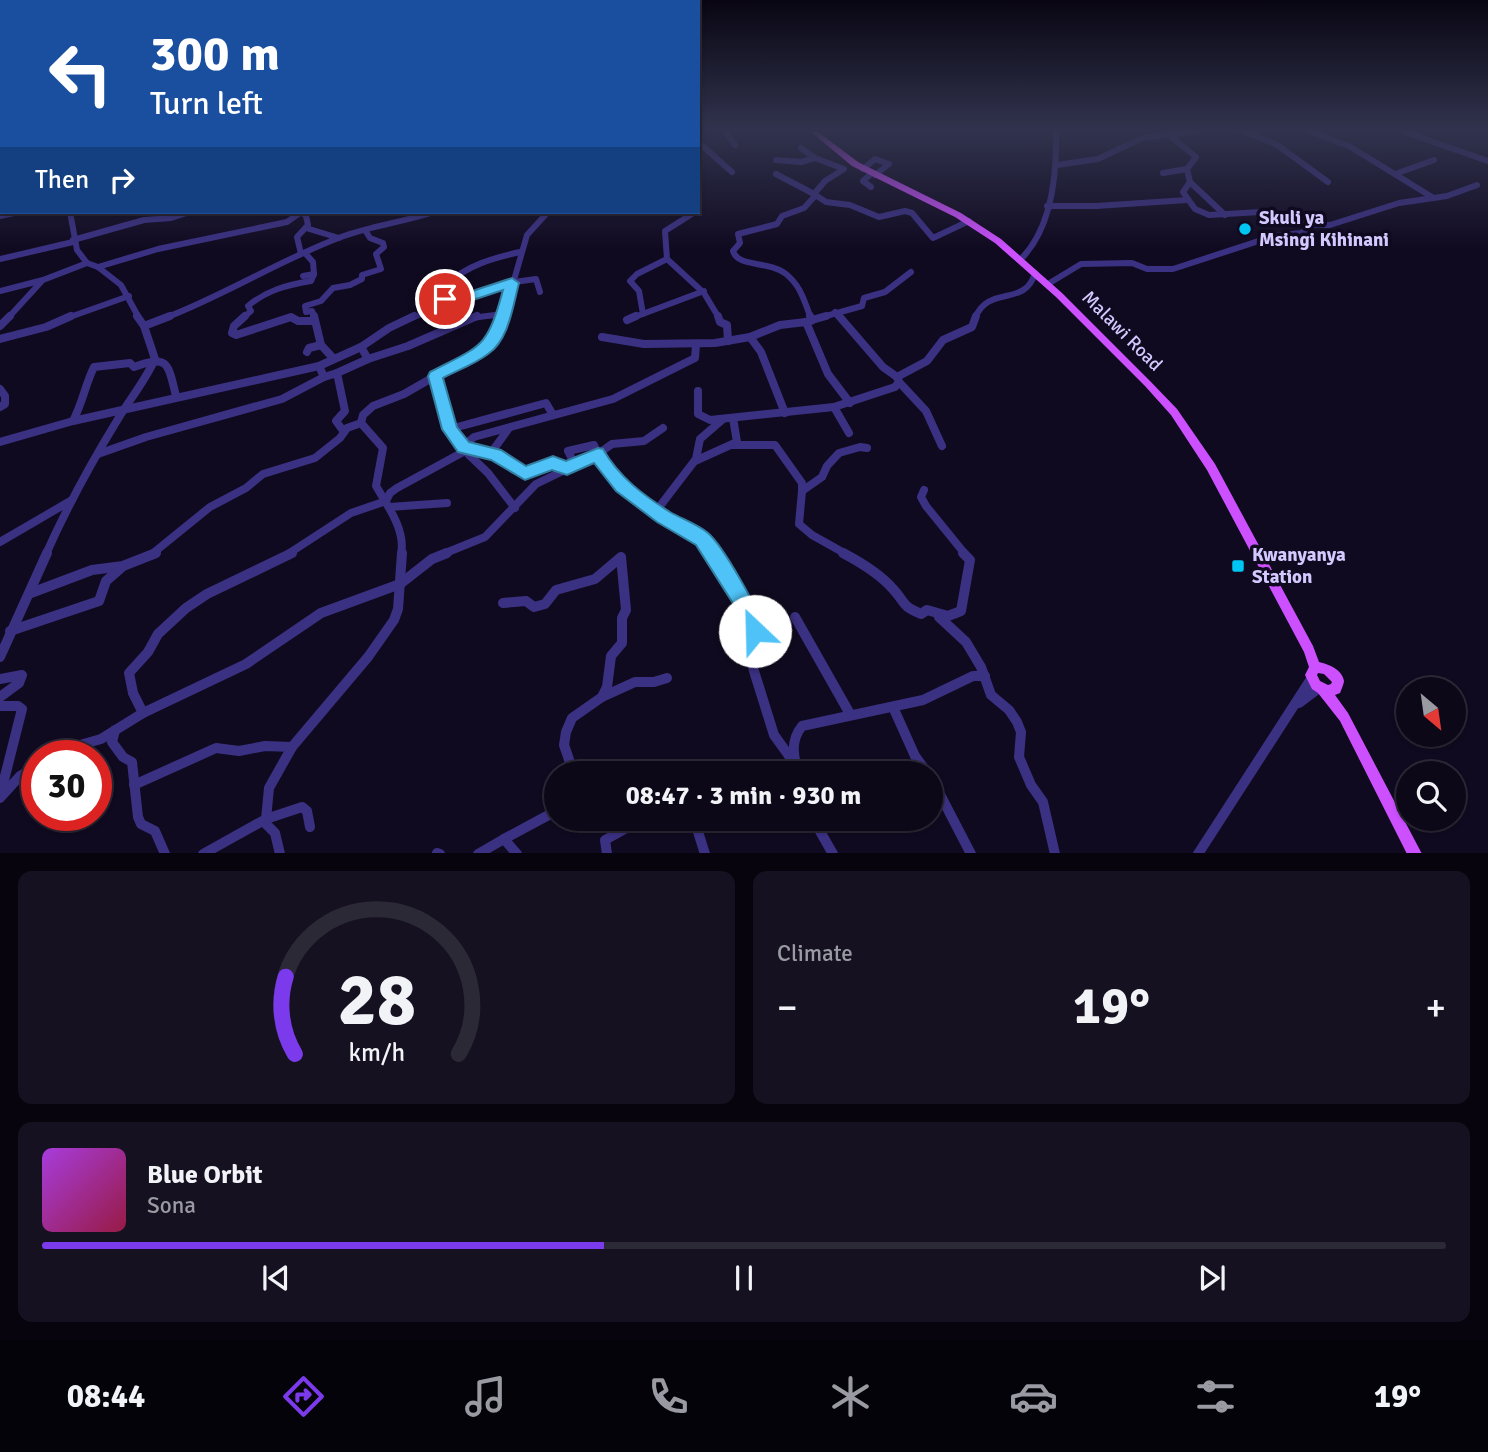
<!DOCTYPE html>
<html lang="en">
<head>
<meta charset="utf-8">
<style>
  :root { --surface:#0c0818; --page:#151121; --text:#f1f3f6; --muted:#9a9aa2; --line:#2c2937; --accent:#7c3aed }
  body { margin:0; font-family:Signika,sans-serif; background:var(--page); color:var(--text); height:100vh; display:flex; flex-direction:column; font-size:26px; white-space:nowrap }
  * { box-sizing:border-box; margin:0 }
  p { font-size:23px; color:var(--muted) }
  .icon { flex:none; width:38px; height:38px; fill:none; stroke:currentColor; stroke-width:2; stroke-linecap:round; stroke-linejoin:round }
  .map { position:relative; height:853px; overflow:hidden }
  .drawer { display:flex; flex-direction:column; gap:18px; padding:18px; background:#07040d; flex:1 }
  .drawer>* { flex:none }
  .hud { position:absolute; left:0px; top:0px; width:700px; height:214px; box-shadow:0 2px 5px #0004,0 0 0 2px var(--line); background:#1a4fa0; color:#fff; overflow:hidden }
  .needle { width:46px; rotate:151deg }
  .buttons { position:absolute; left:1396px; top:677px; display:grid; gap:14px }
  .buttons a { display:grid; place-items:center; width:70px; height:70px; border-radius:50%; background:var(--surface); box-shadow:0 2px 5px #0004,0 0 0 2px var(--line); font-size:35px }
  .speed { position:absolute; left:21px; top:740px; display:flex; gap:14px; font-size:35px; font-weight:700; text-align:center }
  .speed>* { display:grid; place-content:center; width:91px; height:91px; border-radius:50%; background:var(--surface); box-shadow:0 2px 5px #0004,0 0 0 2px var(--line); line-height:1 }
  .speed .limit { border:10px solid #d22; background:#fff; color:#111 }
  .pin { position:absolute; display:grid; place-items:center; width:60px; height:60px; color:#fff; margin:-30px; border:4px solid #fff; border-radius:50%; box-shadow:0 2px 7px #0007 }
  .me { position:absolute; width:77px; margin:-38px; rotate:336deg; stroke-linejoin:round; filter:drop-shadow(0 0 5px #0008) }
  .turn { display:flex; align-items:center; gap:24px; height:147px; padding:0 35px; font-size:32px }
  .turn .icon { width:91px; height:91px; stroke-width:2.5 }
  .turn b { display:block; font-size:49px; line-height:60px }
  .then { display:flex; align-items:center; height:66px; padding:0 35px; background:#0003; gap:14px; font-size:26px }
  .big { font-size:52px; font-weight:700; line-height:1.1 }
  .drawer .tile { flex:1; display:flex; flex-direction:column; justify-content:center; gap:10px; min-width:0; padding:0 24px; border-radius:14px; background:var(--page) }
  .drawer .dial { align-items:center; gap:0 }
  .dial svg { height:182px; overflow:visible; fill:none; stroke:var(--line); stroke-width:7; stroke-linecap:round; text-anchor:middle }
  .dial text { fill:var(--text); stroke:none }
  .song { display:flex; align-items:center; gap:21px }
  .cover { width:84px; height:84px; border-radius:10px; background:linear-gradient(135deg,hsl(280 70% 55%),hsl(340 70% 35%)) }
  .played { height:7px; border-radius:4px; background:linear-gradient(90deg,var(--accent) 40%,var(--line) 40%) }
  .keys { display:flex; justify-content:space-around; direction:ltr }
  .heat { display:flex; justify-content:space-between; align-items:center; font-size:38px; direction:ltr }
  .drawer .tiles { flex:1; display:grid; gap:18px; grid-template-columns:1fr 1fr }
  .tile:last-child { grid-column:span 2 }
  .trip { position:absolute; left:544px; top:761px; width:399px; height:70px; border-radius:35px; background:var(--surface); box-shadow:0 2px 5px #0004,0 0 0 2px var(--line); font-weight:700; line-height:70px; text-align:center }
  .dock { display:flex; height:112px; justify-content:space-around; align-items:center; background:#05030a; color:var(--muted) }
  .dock .icon { width:49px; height:49px }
  .dock .current { color:var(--accent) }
  .dock b { font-size:32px; color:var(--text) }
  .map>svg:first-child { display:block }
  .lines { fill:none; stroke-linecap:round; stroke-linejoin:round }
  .minor-far2 { stroke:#3b3183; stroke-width:6 }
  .minor-far1 { stroke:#3b3183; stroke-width:8 }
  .minor { stroke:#3b3183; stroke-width:10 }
  .major { fill:#cd50ff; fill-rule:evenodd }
  .route { fill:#4fc3f7; stroke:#337fa1; stroke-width:2 }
  .poi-dot { fill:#00c6f4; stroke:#100a20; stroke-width:2.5 }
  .labels { text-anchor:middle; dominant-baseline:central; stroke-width:7; stroke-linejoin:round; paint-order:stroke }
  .poi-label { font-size:19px; font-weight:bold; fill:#d4c9ff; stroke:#100a20; text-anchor:start }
  .street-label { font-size:19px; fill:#d4c9ff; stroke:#100a20 }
</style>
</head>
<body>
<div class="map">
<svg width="1488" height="854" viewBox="0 0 1488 854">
  <rect width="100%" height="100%" fill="#100a20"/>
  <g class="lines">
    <g class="minor-far2">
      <path d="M728,131L727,134L735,145"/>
      <path d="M1242,131L1276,144L1328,182"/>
      <path d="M1309,131L1349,146L1432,197"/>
      <path d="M1402,131L1488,161"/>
      <path d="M1169,135L1196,157L1187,169L1190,182L1183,192L1195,209L1209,215L1260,212L1292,217L1314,225H1330L1399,203L1447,196L1477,185"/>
      <path d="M698,142L732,172"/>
      <path d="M801,148L815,158L844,169L825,181L814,194L826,202L850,205L879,217L905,211L912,213L933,238L969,221"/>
      <path d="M776,160L801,162L815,158"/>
      <path d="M1057,165L1098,159L1142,138L1198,131"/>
      <path d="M863,169L875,159L889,164L875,175"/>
      <path d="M1163,173L1187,169"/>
      <path d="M776,174L814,194"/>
      <path d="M1395,174L1434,160"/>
      <path d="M1190,182L1225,215"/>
      <path d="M871,187L863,181L872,173"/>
      <path d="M1047,206H1096L1187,200"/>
      <path d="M70,212L77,250L87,263L98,267L121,285L139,318"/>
      <path d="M301,212L306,216L308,225L297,237L301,254"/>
      <path d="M570,212H586"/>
      <path d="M0,216L19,212"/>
      <path d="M306,228L339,238"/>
      <path d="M73,240L144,220L171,218L190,212"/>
      <path d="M305,253L313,262L314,274"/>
      <path d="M0,259L73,242"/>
      <path d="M667,259L704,293L719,318"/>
      <path d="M1021,259C1052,228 1057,173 1056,131"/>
      <path d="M98,267L158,249L287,222L301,212"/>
      <path d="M1048,284L1081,264L1132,263L1147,269H1173L1274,236L1301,233L1314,225"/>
      <path d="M0,291L43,280L87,263"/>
      <path d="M446,304L447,284C468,265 493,258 520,252"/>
      <path d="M835,312L840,318"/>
      <path d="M643,314L639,291L630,281L637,274L667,259L665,231L695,212"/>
      <path d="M8,318L41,282"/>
      <path d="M67,318L129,296"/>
      <path d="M165,318C225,295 280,260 341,237C371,226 403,222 434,212"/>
      <path d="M243,318L251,311L248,306C267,290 287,285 311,281L314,274L303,276"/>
      <path d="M288,318H293"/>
      <path d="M315,318L312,311L306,312L305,306L321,301L333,288L350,285L362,279V275L381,269L376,254L384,247L383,243L370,238L365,230"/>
      <path d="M411,318L507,283L536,279L540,292"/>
      <path d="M471,318L503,314"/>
      <path d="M503,318L527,235L548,212"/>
      <path d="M632,318L704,291"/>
      <path d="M811,318C804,301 801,286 786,274C768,260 738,268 733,251L740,243L738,234L777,224L782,216L804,208L815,196"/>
      <path d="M819,318L862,306L864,298L885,292L911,272"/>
      <path d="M975,318C989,284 1025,308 1035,273"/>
    </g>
    <g class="minor-far1">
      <path d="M245,316L234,326L232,333L236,335L291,317L298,321H314"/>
      <path d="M314,316L321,345L333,358"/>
      <path d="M718,316L720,322L727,325L728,341"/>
      <path d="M810,316L812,320L826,316"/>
      <path d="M839,316L883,367L897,377"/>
      <path d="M627,320L636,316"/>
      <path d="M811,321L806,322L828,374L850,403"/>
      <path d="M0,326L10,316"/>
      <path d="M144,326L170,316"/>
      <path d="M602,337L644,344L715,343L750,337L780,325L806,322"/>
      <path d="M750,337L761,352L785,413"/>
      <path d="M0,339L46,327L71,316"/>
      <path d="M361,347L368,359L408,346L477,316"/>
      <path d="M307,352L309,348L321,345"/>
      <path d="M337,373L368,359"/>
      <path d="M435,376L450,429L464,447L495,455L523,473L553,463L567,468"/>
      <path d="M324,377L337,373L345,411L336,421L344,432"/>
      <path d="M899,382L926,411L942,446"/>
      <path d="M0,389L5,396V404L0,407"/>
      <path d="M698,391V414L710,420L834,407"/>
      <path d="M176,396C168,364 169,354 134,367L130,363L94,367C85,385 83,402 73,421L319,366"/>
      <path d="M663,428L644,441L612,444L598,454C614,482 639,500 666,518C689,534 694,530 713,554"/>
      <path d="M450,429L546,403L553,415"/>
      <path d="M849,433L834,407L895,387L899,382L897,377L927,361L943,340L972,327L976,316"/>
      <path d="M0,442L73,421"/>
      <path d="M732,445H775L802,483V491"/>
      <path d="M491,453L509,428"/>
      <path d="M98,454L146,437L282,399L324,377L319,366L361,347L389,328L414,316"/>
      <path d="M695,461L737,442L733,418"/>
      <path d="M924,490L921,497L926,506L965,554"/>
      <path d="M389,507L447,503"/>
      <path d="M515,508L488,473L465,451L468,442L474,437L613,399L695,358L696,345"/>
      <path d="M657,510L696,459L700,439L722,420"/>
      <path d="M0,542L72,500"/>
      <path d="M46,554C67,507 91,463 118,419C130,399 145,381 155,359L144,326L137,316"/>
      <path d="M152,554L210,507L246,488L263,474L315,458L340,438L347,428L361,423"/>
      <path d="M288,554L351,513L386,501L390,493L397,488L465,451"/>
      <path d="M401,554C406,531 388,506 376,486L383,448L361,423L363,415L373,406L404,394L491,344L503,316"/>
      <path d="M443,554L485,537L536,484L598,454L594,445L568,451L575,465"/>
      <path d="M846,554L812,535L799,524L802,491L822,477L827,466L839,453L860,447L867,448"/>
    </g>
    <g class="minor">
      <path d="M292,553L207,594L186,608L158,634L148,652L129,673L133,693L143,713L246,664L321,613L400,584L432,559L447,553"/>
      <path d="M712,553L755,624L756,638L751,657L754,671L774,735L795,764"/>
      <path d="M843,553C860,562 880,574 893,589C907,604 899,604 921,614L927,610L948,616L961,611L970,560L963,553"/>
      <path d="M31,593L92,570L123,566L156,553"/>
      <path d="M503,603L526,601L534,607L545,604L556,590L595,579L621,557L626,610L622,618V643L611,656L607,687L602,697L572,718L566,732L564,745L574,774"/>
      <path d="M795,617L850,714"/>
      <path d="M939,617L966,642L981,667L991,695L1009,710L1017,722L1021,732L1019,757L1031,785L1043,802L1055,854"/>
      <path d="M10,631L99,601L106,581L121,568"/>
      <path d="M0,657L47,553"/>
      <path d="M0,679L22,675L19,683L0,697"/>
      <path d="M602,697L635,682H654L667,678"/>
      <path d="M1299,703L1319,688"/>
      <path d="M0,706H18L22,709L0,796"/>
      <path d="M893,707L915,756L928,774"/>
      <path d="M115,730L112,742L123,757L132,762L138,817L141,824L155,831L165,854"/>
      <path d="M53,756L66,749L101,739L143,713"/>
      <path d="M799,774C793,757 790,741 802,726L923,700L973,676H985"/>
      <path d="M931,777L971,854"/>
      <path d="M134,785L216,748L239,751L265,746L292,747"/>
      <path d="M0,798L20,776L37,766"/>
      <path d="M266,819L302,807L307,811L310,827"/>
      <path d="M694,819L705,854"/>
      <path d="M813,819L833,854"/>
      <path d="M264,822L275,833L280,854"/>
      <path d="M437,853L440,854"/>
      <path d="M203,854L266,819L269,788L292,747L368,657L394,620L398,609L402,553"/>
      <path d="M478,854L504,839"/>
      <path d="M517,854L504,839L556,811"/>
      <path d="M607,854L605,840L632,825L660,819"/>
      <path d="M1198,854L1311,679"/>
    </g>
    <path class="major" d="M810,131H817L858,162L961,213L1001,239L1062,293L1151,382L1177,409L1215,464L1313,646L1319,662C1328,664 1342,669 1344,681C1344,683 1341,691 1340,693L1335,695L1348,713L1422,854H1407L1340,721L1318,693L1312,689L1305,675L1309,667L1304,652L1207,470L1171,415L1145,386L1056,297L995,243L955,217L852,166ZM1318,673L1324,674L1332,682L1331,684L1328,685L1320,681L1317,675Z"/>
  </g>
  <linearGradient id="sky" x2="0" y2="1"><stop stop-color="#090612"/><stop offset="0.52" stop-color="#31334e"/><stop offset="1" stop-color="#31334e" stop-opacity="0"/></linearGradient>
  <rect width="1488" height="250" fill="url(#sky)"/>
  <path class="route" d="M512,278L519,283C513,305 509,340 488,354C475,364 458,370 443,378L457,427L469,442L501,450L526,466L553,456L566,461L598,448L603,449C619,477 643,495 670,512C682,519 697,524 708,533C724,547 759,610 765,631L762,638L755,640L749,638L741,616L696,545L657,522L616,491L594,463L567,475L552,470L525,480L491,460L458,452L442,429L428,376L430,372C482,345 487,349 503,290L446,309L441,307L438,299L440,296L451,298Z"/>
  <g class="poi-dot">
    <circle cx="1245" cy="229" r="7"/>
    <rect x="1231" y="559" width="14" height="14" rx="3.5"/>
  </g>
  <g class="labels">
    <g class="poi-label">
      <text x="1259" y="218">Skuli ya<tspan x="1259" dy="22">Msingi Kihinani</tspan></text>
      <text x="1252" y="555">Kwanyanya<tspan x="1252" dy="22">Station</tspan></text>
    </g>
    <g class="street-label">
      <text transform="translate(1122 331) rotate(45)">Malawi Road</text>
    </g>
  </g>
</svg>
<div class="buttons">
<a><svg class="needle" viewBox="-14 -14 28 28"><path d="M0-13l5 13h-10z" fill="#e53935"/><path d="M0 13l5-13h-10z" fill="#9a9aa2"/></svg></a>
<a><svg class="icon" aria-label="search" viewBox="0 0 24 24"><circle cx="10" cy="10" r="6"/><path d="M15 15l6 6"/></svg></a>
</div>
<div class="speed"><div class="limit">30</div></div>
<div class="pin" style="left:445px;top:299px;background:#d93025"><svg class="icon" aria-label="arrive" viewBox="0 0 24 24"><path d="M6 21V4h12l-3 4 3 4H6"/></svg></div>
<svg class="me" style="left:755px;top:631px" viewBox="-20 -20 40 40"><circle r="19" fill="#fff"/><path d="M0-13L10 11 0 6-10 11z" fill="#4fc3f7"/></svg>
<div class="trip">08:47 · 3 min · 930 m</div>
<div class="hud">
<div class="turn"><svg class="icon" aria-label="left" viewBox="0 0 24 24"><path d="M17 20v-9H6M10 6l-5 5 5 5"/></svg><div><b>300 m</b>Turn left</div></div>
<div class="then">Then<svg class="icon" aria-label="right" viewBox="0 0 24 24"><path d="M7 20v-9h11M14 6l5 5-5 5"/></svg></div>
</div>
</div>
<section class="drawer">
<div class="tiles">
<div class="tile dial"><svg viewBox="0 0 100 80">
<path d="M14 69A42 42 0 1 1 86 69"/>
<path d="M14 69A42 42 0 0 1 10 35" stroke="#7c3aed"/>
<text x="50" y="56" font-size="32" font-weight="700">28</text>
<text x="50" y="72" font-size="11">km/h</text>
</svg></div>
<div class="tile"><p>Climate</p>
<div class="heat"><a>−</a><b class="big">19°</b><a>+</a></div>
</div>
<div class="tile">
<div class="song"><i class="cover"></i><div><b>Blue Orbit</b><p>Sona</p></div></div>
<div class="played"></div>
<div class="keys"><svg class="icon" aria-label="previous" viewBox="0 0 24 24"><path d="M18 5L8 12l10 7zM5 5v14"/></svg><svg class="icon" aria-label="pause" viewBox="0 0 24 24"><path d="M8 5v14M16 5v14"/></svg><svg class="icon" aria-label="next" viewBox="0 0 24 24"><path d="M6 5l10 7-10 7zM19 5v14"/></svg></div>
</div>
</div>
</section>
<nav class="dock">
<b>08:44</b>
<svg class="icon current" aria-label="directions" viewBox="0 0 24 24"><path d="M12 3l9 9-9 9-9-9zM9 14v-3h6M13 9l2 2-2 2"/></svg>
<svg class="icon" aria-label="music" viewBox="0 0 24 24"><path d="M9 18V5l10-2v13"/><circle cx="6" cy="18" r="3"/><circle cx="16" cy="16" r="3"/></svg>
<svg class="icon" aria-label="phone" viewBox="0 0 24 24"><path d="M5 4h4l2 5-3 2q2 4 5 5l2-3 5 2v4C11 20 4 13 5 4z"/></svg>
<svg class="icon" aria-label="climate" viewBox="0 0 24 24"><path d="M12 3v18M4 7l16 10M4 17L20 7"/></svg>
<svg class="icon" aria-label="car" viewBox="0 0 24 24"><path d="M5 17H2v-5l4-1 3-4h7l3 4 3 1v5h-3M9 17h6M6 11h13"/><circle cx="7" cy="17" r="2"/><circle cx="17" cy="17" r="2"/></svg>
<svg class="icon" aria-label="filters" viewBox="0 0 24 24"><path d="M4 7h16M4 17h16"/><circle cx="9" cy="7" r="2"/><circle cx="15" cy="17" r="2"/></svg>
<b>19°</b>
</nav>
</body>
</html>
